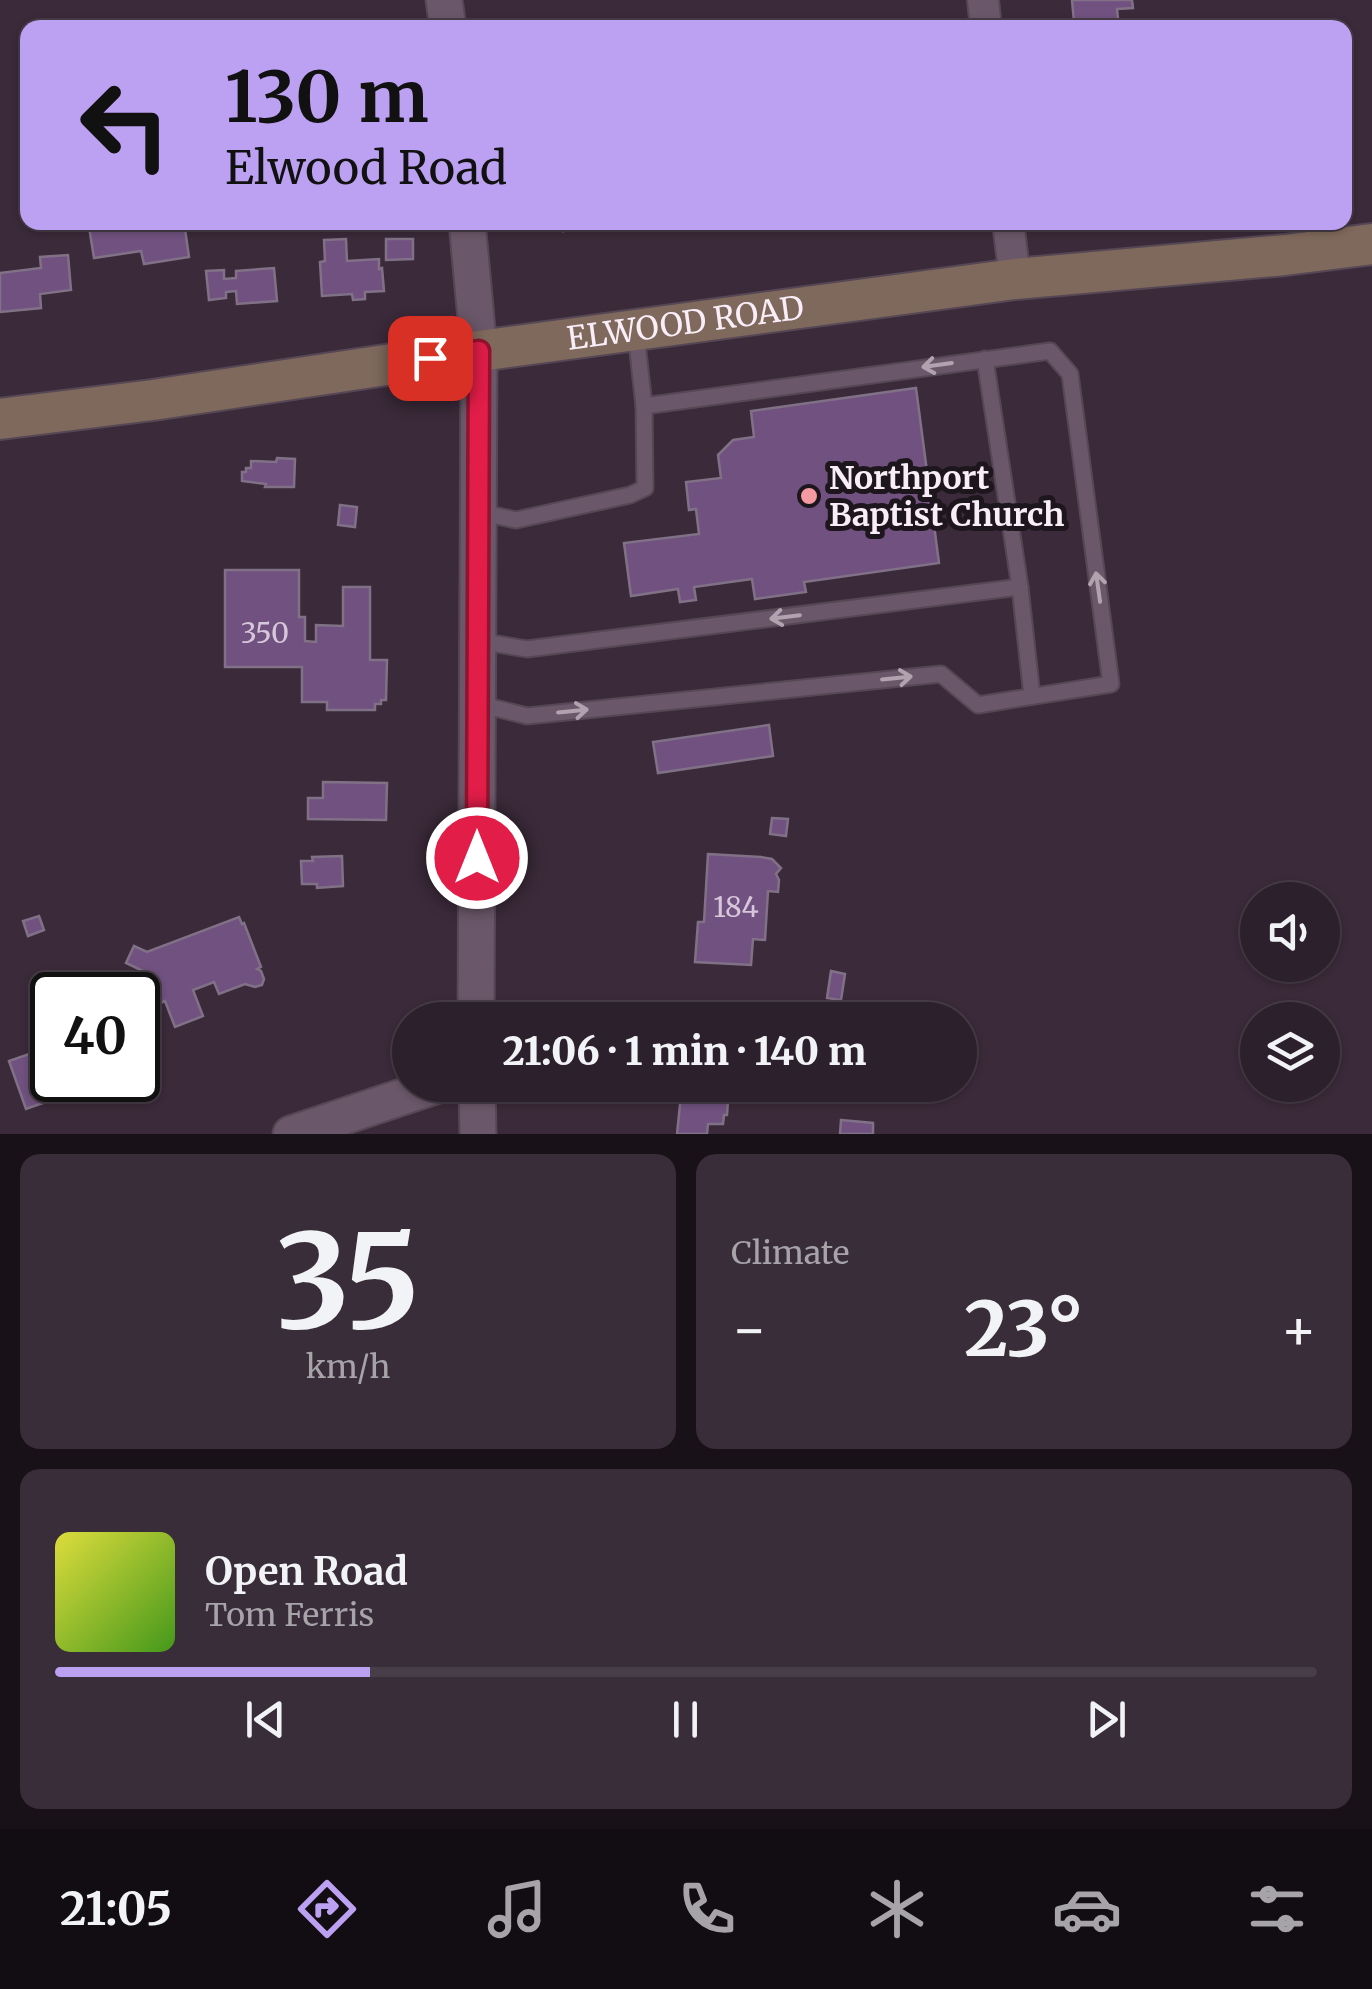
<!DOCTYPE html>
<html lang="en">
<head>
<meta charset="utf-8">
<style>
  :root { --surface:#2c202c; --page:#382d38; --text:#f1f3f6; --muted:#a6a3a9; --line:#483e48; --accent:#bca0f2 }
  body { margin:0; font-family:Merriweather,serif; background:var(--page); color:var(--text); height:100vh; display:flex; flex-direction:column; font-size:38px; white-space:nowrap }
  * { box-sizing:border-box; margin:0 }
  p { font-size:32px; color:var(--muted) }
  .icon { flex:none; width:55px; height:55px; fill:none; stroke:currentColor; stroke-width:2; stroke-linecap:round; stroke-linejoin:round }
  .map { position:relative; height:1134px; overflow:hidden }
  .details { display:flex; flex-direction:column; gap:20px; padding:20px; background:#181218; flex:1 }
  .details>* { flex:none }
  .top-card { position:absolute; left:20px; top:20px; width:1332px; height:210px; border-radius:20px; box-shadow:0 2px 8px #0004,0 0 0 2px var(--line); background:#bca0f2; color:#111; overflow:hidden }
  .buttons { position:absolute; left:1240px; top:882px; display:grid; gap:20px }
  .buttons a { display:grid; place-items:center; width:100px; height:100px; border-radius:50%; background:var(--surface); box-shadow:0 2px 8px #0004,0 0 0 2px var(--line); font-size:50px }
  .speed { position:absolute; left:30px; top:972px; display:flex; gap:20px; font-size:50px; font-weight:700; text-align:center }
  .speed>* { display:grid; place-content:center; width:130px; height:130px; border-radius:50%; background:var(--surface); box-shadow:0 2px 8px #0004,0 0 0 2px var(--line); line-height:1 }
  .speed .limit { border:5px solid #111; border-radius:15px; background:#fff; color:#111 }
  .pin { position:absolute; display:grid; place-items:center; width:85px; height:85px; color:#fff; margin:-42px; border-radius:20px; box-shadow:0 5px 15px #0006 }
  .me { position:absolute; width:110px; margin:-55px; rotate:0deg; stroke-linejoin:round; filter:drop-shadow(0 0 8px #0008) }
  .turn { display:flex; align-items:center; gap:35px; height:210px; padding:0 40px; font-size:45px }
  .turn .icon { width:130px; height:130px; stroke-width:2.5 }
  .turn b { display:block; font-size:70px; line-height:85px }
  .big { font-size:75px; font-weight:800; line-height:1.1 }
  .details .card { flex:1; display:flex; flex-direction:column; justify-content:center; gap:15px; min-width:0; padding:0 35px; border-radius:20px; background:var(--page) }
  .details .dial { align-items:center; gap:0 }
  .dial b { font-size:130px; line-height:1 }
  .song { display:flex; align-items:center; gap:30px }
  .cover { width:120px; height:120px; border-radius:15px; background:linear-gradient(135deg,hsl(60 70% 55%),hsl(100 70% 35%)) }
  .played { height:10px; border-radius:5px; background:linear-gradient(90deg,var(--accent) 25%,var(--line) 25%) }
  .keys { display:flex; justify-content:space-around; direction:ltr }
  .heat { display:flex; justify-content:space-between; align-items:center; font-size:55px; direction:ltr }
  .details .tiles { flex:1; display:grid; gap:20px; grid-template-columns:1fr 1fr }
  .card:last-child { grid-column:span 2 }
  .trip { position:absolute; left:392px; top:1002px; width:585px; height:100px; border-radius:50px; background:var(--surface); box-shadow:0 2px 8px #0004,0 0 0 2px var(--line); font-weight:800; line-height:100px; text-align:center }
  .tab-bar { display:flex; height:160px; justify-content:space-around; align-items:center; background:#120d12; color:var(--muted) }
  .tab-bar .icon { width:70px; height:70px }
  .tab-bar .on { color:var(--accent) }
  .tab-bar b { font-size:45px; color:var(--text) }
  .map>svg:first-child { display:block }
  .building { fill:#70517f; stroke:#807187; stroke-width:2.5 }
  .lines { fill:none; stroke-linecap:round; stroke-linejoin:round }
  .service-casing { stroke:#564755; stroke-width:19 }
  .minor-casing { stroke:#564755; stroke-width:34 }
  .tertiary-casing { stroke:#564755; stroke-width:39 }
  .secondary-casing { stroke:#564755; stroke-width:44 }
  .service { stroke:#6a5769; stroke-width:15 }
  .minor { stroke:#6a5769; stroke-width:30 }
  .tertiary { stroke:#6a5769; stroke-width:35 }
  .secondary { stroke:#7f685c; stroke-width:40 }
  .oneway { stroke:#b2a2b0 }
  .route-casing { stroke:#92132f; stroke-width:25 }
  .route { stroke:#e11d48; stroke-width:18 }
  .poi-dot { fill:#f49aa3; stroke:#1e161d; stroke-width:4 }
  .labels { text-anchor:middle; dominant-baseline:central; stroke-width:10; stroke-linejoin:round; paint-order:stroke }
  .number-label { font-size:28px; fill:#d7c7da }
  .street-label { font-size:32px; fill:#f9eef8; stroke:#1e161d }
  .poi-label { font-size:32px; font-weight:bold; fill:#f9eef8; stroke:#1e161d; text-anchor:start }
</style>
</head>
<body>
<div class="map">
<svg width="1372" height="1134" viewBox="0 0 1372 1134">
  <rect width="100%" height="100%" fill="#3b2a3a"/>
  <g class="building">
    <path d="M1072,0H1132L1133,8L1117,9L1119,28H1070V23L1074,22Z"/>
    <path d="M108,222H141V224L184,222L189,257L144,264L141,251L94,258L89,227Z"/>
    <path d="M562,222H604L605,226L563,231Z"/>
    <path d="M346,239L347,261L379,259V269L382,268L384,291L365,292V299L353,300L352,294L322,296L320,262L325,261L324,240Z"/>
    <path d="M386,239H413V259L386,260Z"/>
    <path d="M68,255L71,290L40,294L41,308L0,312V273L41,268L40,257Z"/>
    <path d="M274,268L277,301L237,304L236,291L226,292V298L209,300L206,271L224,270V279L236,278V271Z"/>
    <path d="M916,388L939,563L804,582L806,592L755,599L752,579L694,587L696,600L680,602L678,589L631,596L624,543L699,534L696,509L689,510L686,482L721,478L718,455L733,440L754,437L751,411Z"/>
    <path d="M277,458L295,459L294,487H265L266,484L242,481V472H246V468H251V461L276,462Z"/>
    <path d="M340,505L357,507L355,527L338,525Z"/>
    <path d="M225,570H299V617H305V641L316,642V625L343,626V587H370V660H387L386,700H381V704H375V710H327V702H302V667H225Z"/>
    <path d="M769,725L773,756L658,773L653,742Z"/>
    <path d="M323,782L387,783L386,820L308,819V798H323Z"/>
    <path d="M772,818L788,819L786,836L770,834Z"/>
    <path d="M708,854L761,857L772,859L781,868L776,874L779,880L778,892L768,891L765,940L753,939L751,965L695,962L698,922H704Z"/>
    <path d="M342,856L343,886L317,888V884H302L301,861H313L312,857Z"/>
    <path d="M39,916L44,930L28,936L23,921Z"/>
    <path d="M239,917L242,924L244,923L261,967L257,969L261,971L264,979L262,985L255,987L245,984L219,994L214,982L193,990L203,1016L175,1027L165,1001L158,1004L145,972L126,963L134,946L147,952Z"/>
    <path d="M831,971L845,974L841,1000L827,998Z"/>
    <path d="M29,1054L33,1066L50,1060L52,1062V1080H109L26,1109L9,1061Z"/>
    <path d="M682,1085H733L731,1102L728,1101L727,1115H724L723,1124H708L707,1134H677Z"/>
    <path d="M841,1120L873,1123V1134H840Z"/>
  </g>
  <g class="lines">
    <g class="service-casing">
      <g id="service">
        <path d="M985,359L1020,587L1032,696"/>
        <path d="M479,512L516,520L630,495L645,488L644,406L636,334"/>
        <path d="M479,641L527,649L1020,587"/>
        <path d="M479,704L527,716L941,674L978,705L1111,684L1070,374L1050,351L644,406"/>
      </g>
    </g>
    <g class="minor-casing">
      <g id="minor">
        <path d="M983,0L986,28"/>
        <path d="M1008,222L1015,279"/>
      </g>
    </g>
    <g class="tertiary-casing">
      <g id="tertiary">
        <path d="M444,0L448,28"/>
        <path d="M467,222L479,351L476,1020"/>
        <path d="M477,1085L478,1134"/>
        <path d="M291,1134L438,1085"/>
      </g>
    </g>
    <g class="secondary-casing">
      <g id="secondary">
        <path id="s1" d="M0,419L153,400L479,351L1015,279L1285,255L1372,244"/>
      </g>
    </g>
    <use href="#service" class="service"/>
    <use href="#minor" class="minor"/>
    <use href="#tertiary" class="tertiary"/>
    <use href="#secondary" class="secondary"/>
  </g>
  <defs><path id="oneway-shaft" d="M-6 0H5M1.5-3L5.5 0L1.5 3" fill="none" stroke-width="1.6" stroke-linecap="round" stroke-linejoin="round" transform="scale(2.5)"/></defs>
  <g class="oneway">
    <use href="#oneway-shaft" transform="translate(937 365) rotate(172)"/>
    <use href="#oneway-shaft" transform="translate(1098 587) rotate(-98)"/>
    <use href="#oneway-shaft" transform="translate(785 617) rotate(173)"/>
    <use href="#oneway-shaft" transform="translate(897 678) rotate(-6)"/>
    <use href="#oneway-shaft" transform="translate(573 711) rotate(-6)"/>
  </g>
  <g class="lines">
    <g class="route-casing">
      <path id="route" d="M430,358L479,351L477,858"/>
    </g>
    <use href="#route" class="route"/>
  </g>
  <circle class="poi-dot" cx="809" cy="496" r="10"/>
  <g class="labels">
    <g class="number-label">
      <text x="265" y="633">350</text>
      <text x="736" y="907">184</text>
    </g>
    <g class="street-label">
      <text stroke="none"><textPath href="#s1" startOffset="692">ELWOOD ROAD</textPath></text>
    </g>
    <g class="poi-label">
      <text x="829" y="478">Northport<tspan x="829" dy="37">Baptist Church</tspan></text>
    </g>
  </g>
</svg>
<div class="buttons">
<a><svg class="icon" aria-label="sound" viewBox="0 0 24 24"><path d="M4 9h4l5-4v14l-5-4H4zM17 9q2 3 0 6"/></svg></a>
<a><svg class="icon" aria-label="layers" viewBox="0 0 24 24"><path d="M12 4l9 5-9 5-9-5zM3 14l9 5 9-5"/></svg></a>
</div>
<div class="speed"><div class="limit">40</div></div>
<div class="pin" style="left:430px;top:358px;background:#d93025"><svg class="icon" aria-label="arrive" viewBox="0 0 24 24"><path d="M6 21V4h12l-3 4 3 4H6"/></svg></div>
<svg class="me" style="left:477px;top:858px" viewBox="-20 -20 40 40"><circle r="17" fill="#e11d48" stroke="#fff" stroke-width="3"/><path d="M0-11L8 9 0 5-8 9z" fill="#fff"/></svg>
<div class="trip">21:06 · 1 min · 140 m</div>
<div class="top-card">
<div class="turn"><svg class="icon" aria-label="left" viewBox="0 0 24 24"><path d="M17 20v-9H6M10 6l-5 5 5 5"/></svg><div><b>130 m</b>Elwood Road</div></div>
</div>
</div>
<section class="details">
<div class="tiles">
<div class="card dial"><b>35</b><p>km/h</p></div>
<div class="card"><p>Climate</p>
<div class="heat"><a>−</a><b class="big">23°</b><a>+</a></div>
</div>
<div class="card">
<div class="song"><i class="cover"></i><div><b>Open Road</b><p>Tom Ferris</p></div></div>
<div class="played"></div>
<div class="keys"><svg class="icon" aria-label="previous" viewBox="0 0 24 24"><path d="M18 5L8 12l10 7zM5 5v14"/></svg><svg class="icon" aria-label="pause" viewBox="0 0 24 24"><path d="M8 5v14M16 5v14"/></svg><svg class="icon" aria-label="next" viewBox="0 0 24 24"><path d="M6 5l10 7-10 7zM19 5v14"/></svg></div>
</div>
</div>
</section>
<nav class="tab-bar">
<b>21:05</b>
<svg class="icon on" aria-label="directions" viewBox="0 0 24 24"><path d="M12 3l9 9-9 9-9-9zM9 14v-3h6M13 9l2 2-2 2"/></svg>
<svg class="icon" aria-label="music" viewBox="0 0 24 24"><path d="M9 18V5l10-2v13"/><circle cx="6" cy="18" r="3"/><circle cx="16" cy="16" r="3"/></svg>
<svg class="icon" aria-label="phone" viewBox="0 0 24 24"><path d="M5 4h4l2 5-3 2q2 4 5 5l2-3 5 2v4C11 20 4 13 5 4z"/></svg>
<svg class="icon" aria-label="climate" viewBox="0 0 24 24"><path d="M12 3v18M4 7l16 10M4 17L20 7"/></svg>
<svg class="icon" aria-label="car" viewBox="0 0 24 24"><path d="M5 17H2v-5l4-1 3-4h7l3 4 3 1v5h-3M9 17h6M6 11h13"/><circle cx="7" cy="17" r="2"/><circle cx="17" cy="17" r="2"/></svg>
<svg class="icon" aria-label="filters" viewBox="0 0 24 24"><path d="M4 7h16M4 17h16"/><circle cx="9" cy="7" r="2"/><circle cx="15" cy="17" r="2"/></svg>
</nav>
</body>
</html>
